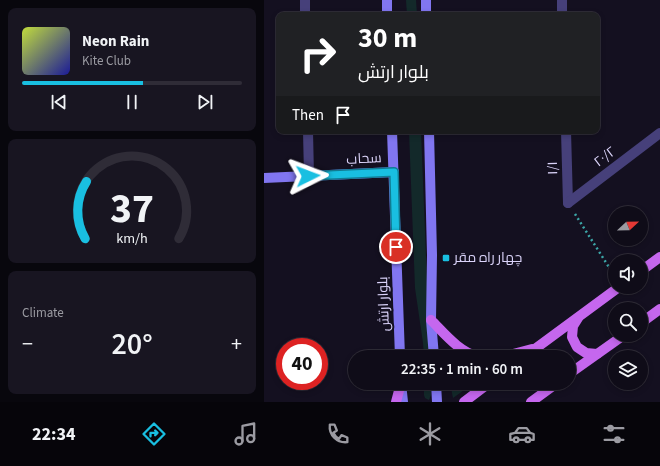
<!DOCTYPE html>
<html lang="en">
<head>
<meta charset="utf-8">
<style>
  :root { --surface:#0f0c18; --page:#181521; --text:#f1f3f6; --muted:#9b9ba2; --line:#2f2c37; --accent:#19bfe1 }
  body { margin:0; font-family:"Source Sans 3",Cairo,sans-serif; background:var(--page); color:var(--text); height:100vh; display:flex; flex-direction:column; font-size:15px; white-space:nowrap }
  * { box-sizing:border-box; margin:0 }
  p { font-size:13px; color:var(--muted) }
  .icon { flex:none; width:22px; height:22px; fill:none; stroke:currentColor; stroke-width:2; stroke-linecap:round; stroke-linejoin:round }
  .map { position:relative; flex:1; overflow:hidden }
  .side { display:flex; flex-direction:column; gap:8px; padding:8px; background:#08070d; width:264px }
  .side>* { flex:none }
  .top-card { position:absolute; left:12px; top:12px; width:324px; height:122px; border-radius:8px; box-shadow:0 2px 6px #0003,0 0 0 1px var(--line); background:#202124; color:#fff; overflow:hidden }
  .needle { width:26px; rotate:68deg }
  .buttons { position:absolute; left:344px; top:206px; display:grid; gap:8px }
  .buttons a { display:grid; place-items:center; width:40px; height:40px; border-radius:50%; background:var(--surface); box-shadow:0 2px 6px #0003,0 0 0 1px var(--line); font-size:20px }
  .speed { position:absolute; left:12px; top:338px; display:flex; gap:8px; font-size:20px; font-weight:700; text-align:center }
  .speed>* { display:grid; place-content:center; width:52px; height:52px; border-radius:50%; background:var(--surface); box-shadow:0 2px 6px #0003,0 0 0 1px var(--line); line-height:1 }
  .speed .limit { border:6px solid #d22; background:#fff; color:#111 }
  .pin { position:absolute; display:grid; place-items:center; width:34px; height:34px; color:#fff; margin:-17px; border:2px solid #fff; border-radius:50%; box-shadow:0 1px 4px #0007 }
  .me { position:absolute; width:44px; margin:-22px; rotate:87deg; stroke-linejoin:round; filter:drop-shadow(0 0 3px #0008) }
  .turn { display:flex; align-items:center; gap:14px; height:84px; padding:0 16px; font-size:18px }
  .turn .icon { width:52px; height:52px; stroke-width:2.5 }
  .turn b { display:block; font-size:28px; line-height:34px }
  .then { display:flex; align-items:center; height:38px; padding:0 16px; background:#0003; gap:8px; font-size:15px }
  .big { font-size:30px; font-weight:600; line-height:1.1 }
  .side .tile { flex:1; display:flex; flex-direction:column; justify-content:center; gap:6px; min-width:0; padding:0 14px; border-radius:8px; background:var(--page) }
  .side .dial { align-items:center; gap:0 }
  .dial svg { height:104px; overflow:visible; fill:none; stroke:var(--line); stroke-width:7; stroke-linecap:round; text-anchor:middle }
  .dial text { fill:var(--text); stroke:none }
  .song { display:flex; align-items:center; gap:12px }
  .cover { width:48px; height:48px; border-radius:6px; background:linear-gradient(135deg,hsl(70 70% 55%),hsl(240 70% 35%)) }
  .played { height:4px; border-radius:2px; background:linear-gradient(90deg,var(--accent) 55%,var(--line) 55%) }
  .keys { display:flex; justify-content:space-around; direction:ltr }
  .heat { display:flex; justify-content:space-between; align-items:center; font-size:22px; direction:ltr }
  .trip { position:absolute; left:84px; top:350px; width:228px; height:40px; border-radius:20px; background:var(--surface); box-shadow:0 2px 6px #0003,0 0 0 1px var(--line); font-weight:600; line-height:40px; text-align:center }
  .menu { display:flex; height:64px; justify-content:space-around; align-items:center; background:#06050a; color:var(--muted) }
  .menu .icon { width:28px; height:28px }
  .menu .on { color:var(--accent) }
  .menu b { font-size:18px; color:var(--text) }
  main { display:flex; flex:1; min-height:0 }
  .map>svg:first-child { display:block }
  .green { fill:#13292a }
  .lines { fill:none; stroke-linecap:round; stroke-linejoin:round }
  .path { stroke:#3ca6a7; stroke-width:2.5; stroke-dasharray:2 3; stroke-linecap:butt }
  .street { stroke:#46407a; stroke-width:10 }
  .secondary { stroke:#8176f0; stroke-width:10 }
  .primary { stroke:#c567ee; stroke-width:10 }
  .route-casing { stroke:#107c92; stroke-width:10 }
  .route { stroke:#19bfe1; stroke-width:7 }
  .poi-dot { fill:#19bfe1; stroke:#141020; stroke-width:1.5 }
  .labels { text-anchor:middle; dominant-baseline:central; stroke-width:4; stroke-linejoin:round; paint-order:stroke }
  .street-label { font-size:14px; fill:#dbd4fa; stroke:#141020 }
  .poi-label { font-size:14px; fill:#dbd4fa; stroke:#141020; text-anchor:start }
</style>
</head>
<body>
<main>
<section class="side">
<div class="tile">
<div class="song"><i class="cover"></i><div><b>Neon Rain</b><p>Kite Club</p></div></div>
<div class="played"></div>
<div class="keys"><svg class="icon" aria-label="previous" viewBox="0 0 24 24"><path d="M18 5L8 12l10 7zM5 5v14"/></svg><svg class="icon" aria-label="pause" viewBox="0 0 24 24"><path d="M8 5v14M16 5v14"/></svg><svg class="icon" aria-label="next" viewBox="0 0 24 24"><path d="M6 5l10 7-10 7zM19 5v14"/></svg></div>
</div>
<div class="tile dial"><svg viewBox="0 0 100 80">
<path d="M14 69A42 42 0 1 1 86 69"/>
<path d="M14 69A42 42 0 0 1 15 25" stroke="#19bfe1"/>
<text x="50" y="56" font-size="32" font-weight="700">37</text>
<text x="50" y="72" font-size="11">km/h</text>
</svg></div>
<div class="tile"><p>Climate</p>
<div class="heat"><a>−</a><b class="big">20°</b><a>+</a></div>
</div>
</section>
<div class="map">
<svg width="396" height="402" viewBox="0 0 396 402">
  <rect width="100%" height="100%" fill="#141020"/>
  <g class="green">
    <path d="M142,0H152L153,15H143Z"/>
    <path d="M145,131H157L166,357H160L159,343L151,288Z"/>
    <path d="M160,383H167V395L165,400L161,398L160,395Z"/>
    <path d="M186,383H210L189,398Z"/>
  </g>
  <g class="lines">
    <path class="path" d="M311,214L350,275"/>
    <g class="street">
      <path d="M41,0V15"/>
      <path d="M298,0V15"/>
      <path d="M44,131L45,176"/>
      <path d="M302,131L304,203"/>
      <path d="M304,203L396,133"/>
    </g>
    <g class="secondary">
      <path d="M123,0V15"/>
      <path d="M162,0V15"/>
      <path d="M128,131L136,357"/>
      <path d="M165,131L168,255L167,320L170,357"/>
      <path d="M0,178L130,172"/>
      <path d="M137,383L139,402"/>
      <path d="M172,383L173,402"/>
    </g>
    <g class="primary">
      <path d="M377,271L396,257"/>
      <path d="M314,318L309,326L308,337L313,347L322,353L333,354"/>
      <path d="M167,320C181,334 195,352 215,357"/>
      <path d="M377,323L396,309"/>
      <path d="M238,357L268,349"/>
      <path d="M260,357L355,287"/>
      <path d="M305,374L360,335"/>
      <path d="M132,402L137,383"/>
      <path d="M200,402L225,383"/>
      <path d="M267,402L293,383"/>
    </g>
  </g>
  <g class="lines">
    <g class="route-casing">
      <path id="route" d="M44,176L130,172L132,247"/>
    </g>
    <use href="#route" class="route"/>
  </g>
  <rect class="poi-dot" x="178" y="254" width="8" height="8" rx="2"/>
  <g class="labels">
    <g class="street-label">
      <text transform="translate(341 157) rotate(-37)">۲۰/۲</text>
      <text transform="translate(100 159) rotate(-3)">سحاب</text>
      <text transform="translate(289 168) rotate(-92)">۱/۱</text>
      <text transform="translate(120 304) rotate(-92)">بلوار ارتش</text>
    </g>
    <g class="poi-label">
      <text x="190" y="258">چهار راه مقر</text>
    </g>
  </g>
</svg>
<div class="buttons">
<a><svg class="needle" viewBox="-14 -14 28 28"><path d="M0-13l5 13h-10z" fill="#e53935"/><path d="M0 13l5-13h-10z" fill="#9b9ba2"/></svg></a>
<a><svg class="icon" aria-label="sound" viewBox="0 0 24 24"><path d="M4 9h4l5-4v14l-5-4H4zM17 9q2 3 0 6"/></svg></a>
<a><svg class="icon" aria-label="search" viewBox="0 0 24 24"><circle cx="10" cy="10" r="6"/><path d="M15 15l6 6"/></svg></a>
<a><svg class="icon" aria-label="layers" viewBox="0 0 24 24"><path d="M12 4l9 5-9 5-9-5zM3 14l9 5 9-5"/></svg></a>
</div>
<div class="speed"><div class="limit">40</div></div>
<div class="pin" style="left:132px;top:247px;background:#d93025"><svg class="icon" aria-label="arrive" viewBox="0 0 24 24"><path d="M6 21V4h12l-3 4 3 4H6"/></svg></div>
<svg class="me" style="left:44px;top:176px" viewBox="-20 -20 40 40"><path d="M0-17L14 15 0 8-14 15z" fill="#19bfe1" stroke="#fff" stroke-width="4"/></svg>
<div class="trip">22:35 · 1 min · 60 m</div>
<div class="top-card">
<div class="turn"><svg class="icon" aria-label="right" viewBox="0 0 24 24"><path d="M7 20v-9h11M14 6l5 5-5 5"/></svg><div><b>30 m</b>بلوار ارتش</div></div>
<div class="then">Then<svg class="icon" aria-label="arrive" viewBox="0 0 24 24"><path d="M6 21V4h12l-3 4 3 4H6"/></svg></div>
</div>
</div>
</main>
<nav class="menu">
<b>22:34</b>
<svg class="icon on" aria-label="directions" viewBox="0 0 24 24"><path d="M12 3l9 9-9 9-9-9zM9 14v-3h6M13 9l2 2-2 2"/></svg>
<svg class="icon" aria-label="music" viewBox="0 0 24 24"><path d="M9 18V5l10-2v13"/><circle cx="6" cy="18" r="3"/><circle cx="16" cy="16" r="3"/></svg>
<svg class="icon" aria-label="phone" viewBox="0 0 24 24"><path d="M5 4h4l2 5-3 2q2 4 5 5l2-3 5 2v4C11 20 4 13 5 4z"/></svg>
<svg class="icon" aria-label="climate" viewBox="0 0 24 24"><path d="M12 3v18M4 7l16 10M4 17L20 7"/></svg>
<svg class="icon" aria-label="car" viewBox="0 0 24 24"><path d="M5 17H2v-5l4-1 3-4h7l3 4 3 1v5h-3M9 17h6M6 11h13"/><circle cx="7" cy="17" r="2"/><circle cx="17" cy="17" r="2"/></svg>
<svg class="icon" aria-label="filters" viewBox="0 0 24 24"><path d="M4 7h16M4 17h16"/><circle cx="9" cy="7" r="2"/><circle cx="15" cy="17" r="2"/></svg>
</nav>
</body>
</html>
